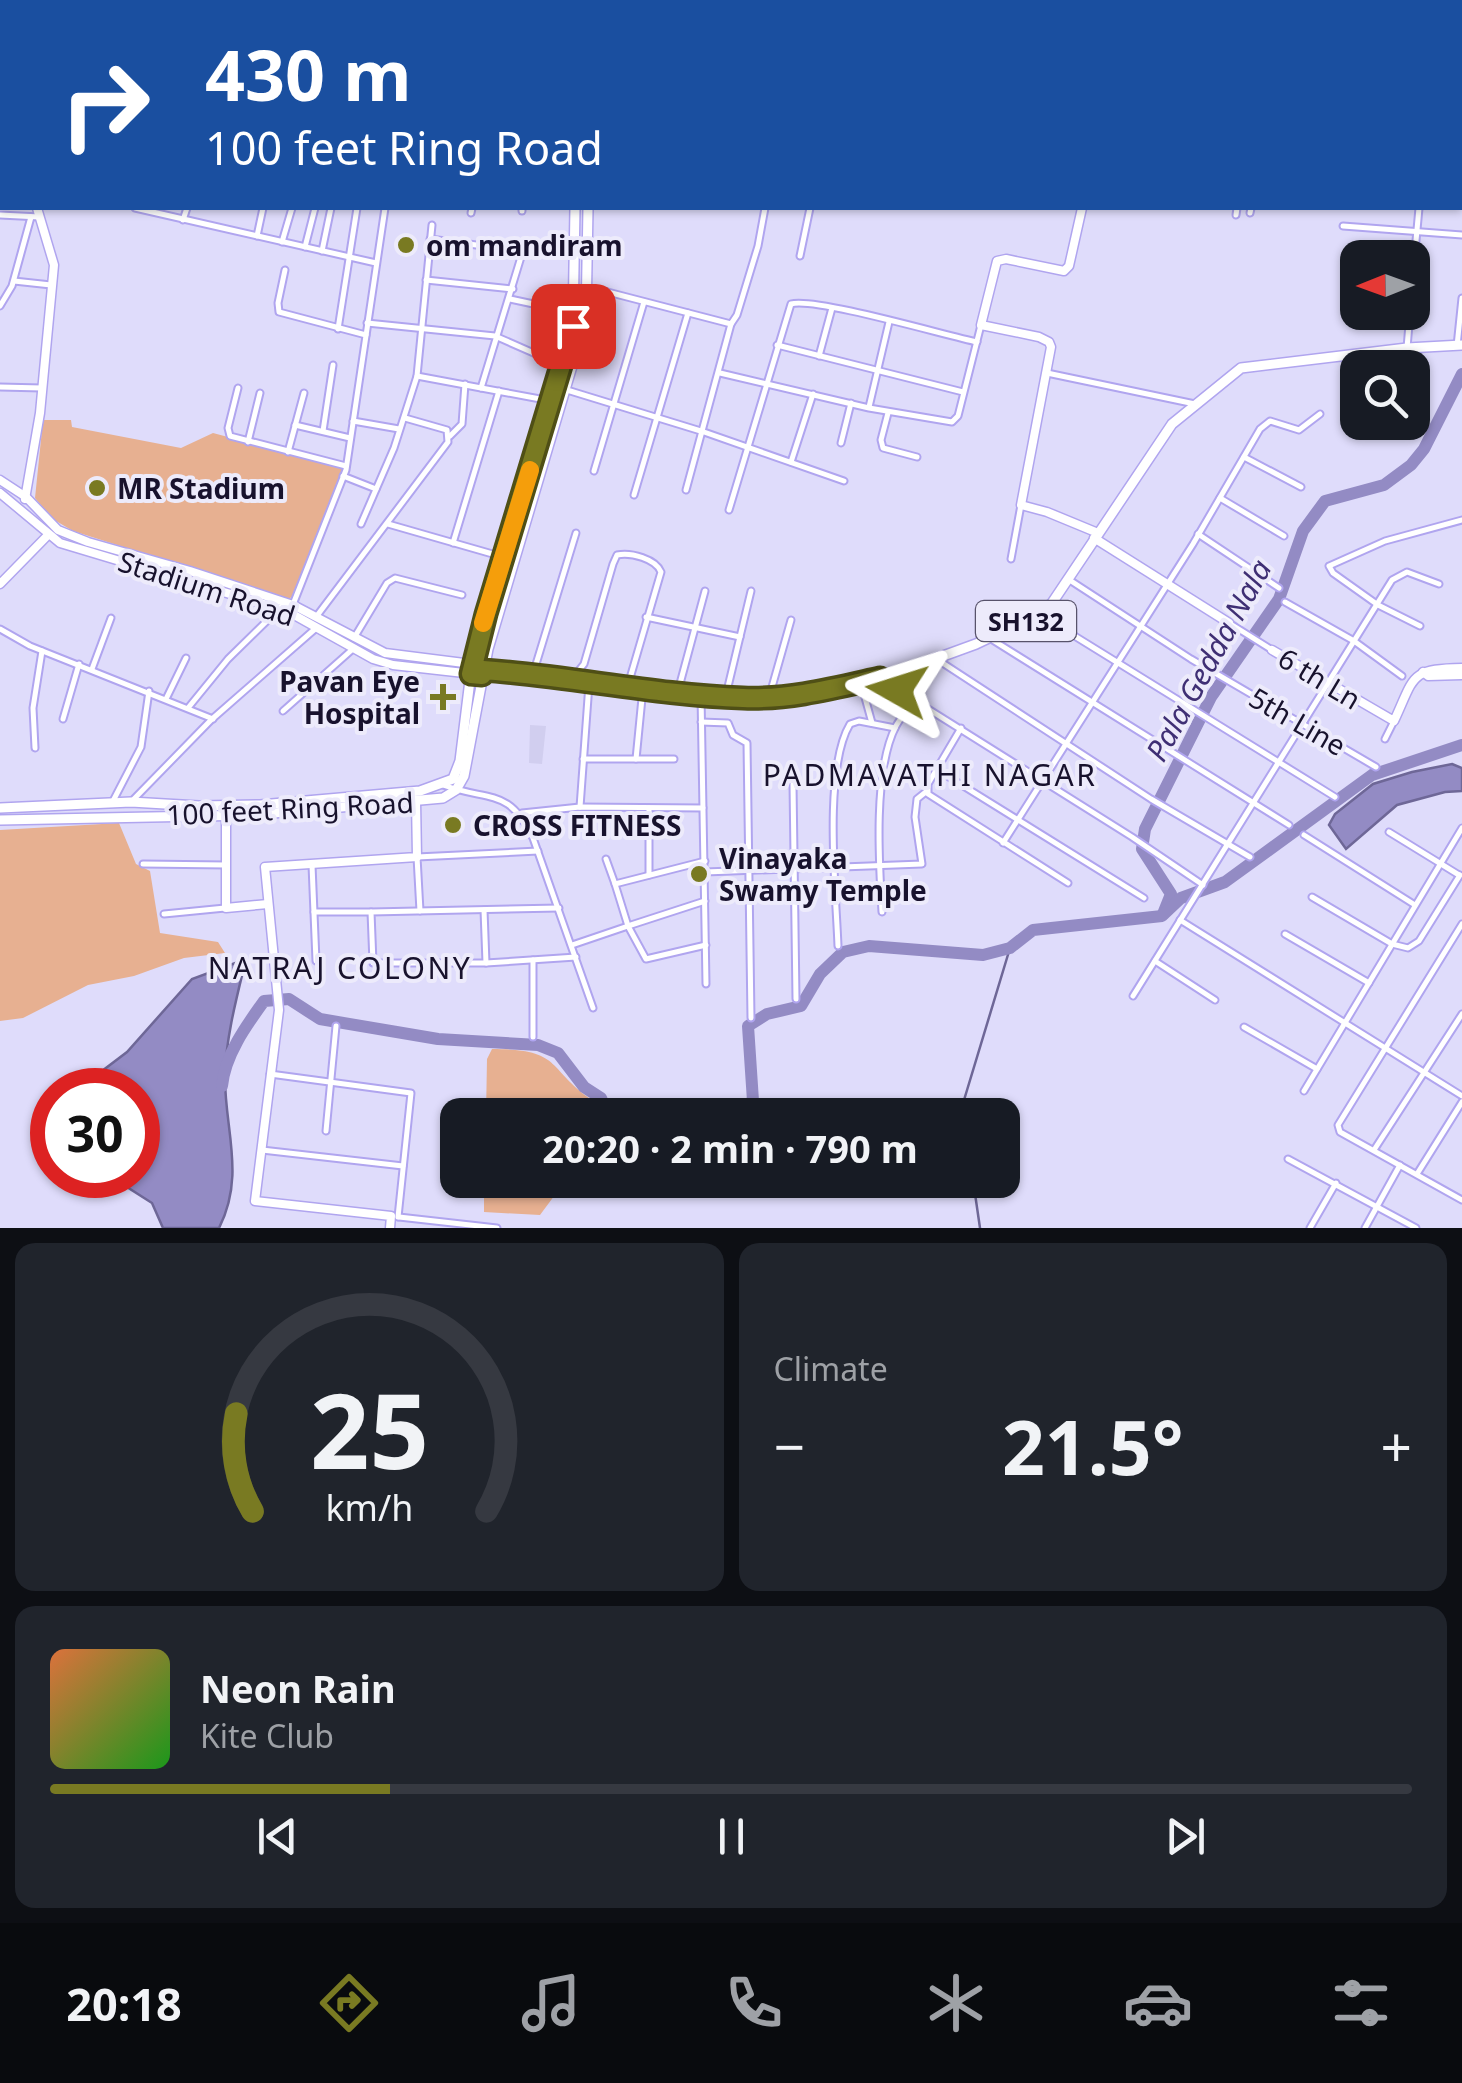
<!DOCTYPE html>
<html lang="en">
<head>
<meta charset="utf-8">
<style>
  :root { --surface:#171b24; --page:#20242c; --text:#f1f3f6; --muted:#9ea1a6; --line:#363941; --accent:#797a22 }
  body { margin:0; font-family:"Noto Sans",sans-serif; background:var(--page); color:var(--text); height:100vh; display:flex; flex-direction:column; font-size:38px; white-space:nowrap }
  * { box-sizing:border-box; margin:0 }
  p { font-size:32px; color:var(--muted) }
  .icon { flex:none; width:55px; height:55px; fill:none; stroke:currentColor; stroke-width:2; stroke-linecap:round; stroke-linejoin:round }
  .map { position:relative; height:1228px; overflow:hidden }
  .details { display:flex; flex-direction:column; gap:15px; padding:15px; background:#0d0f14; flex:1 }
  .details>* { flex:none }
  .banner { position:absolute; left:0px; top:0px; width:1462px; height:210px; box-shadow:0 2px 8px #0004; background:#1a4fa0; color:#fff; overflow:hidden }
  .needle { width:65px; rotate:269deg }
  .buttons { position:absolute; left:1340px; top:240px; display:grid; gap:20px }
  .buttons a { display:grid; place-items:center; width:90px; height:90px; border-radius:20px; background:var(--surface); box-shadow:0 2px 8px #0004; font-size:50px }
  .speed { position:absolute; left:30px; top:1068px; display:flex; gap:20px; font-size:50px; font-weight:700; text-align:center }
  .speed>* { display:grid; place-content:center; width:130px; height:130px; border-radius:50%; background:var(--surface); box-shadow:0 2px 8px #0004; line-height:1 }
  .speed .limit { border:15px solid #d22; background:#fff; color:#111 }
  .pin { position:absolute; display:grid; place-items:center; width:85px; height:85px; color:#fff; margin:-42px; border-radius:20px; box-shadow:0 5px 15px #0006 }
  .me { position:absolute; width:110px; margin:-55px; rotate:276deg; stroke-linejoin:round; filter:drop-shadow(0 0 8px #0008) }
  .turn { display:flex; align-items:center; gap:35px; height:210px; padding:0 40px; font-size:45px }
  .turn .icon { width:130px; height:130px; stroke-width:2.5 }
  .turn b { display:block; font-size:70px; line-height:85px }
  .big { font-size:75px; font-weight:700; line-height:1.1 }
  .details .widget { flex:1; display:flex; flex-direction:column; justify-content:center; gap:15px; min-width:0; padding:0 35px; border-radius:20px; background:var(--page) }
  .details .dial { align-items:center; gap:0 }
  .dial svg { height:260px; overflow:visible; fill:none; stroke:var(--line); stroke-width:7; stroke-linecap:round; text-anchor:middle }
  .dial text { fill:var(--text); stroke:none }
  .song { display:flex; align-items:center; gap:30px }
  .cover { width:120px; height:120px; border-radius:15px; background:linear-gradient(135deg,hsl(20 70% 55%),hsl(120 70% 35%)) }
  .played { height:10px; border-radius:5px; background:linear-gradient(90deg,var(--accent) 25%,var(--line) 25%) }
  .keys { display:flex; justify-content:space-around; direction:ltr }
  .heat { display:flex; justify-content:space-between; align-items:center; font-size:55px; direction:ltr }
  .details .tiles { flex:1; display:grid; gap:15px; grid-template-columns:1fr 1fr }
  .widget:last-child { grid-column:span 2 }
  .trip { position:absolute; left:440px; top:1098px; width:580px; height:100px; border-radius:20px; background:var(--surface); box-shadow:0 2px 8px #0004; font-weight:700; line-height:100px; text-align:center }
  .tabs { display:flex; height:160px; justify-content:space-around; align-items:center; background:#090b0e; color:var(--muted) }
  .tabs .icon { width:70px; height:70px }
  .tabs .selected { color:var(--accent) }
  .tabs b { font-size:45px; color:var(--text) }
  .map>svg:first-child { display:block }
  .built { fill:#d1ceef }
  .green { fill:#e7b091 }
  .water { fill:#938bc4; stroke:#6e6797; stroke-width:2.5 }
  .lines { fill:none; stroke-linecap:round; stroke-linejoin:round }
  .stream { stroke:#6e6797; stroke-width:2.5 }
  .river { stroke:#938bc4; stroke-width:12 }
  .street-casing { stroke:#b0a5ef; stroke-width:9 }
  .secondary-casing { stroke:#b0a5ef; stroke-width:11 }
  .primary-casing { stroke:#b0a5ef; stroke-width:12 }
  .street { stroke:#fff; stroke-width:5 }
  .secondary { stroke:#fff; stroke-width:8 }
  .primary { stroke:#fff; stroke-width:9 }
  .route-casing { stroke:#4f4f16; stroke-width:25 }
  .route { stroke:#797a22; stroke-width:18 }
  .slow { stroke:#f59e0b; stroke-width:18 }
  .poi-dot { fill:#797a22; stroke:#edebfb; stroke-width:4 }
  .labels { text-anchor:middle; dominant-baseline:central; stroke-width:8; stroke-linejoin:round; paint-order:stroke }
  .shield { fill:#edebfb; stroke:#58536b; stroke-width:2.5 }
  .shield-label { font-size:25px; font-weight:bold; fill:#18122d }
  .poi-label { font-size:28px; font-weight:bold; fill:#18122d; stroke:#edebfb; text-anchor:start }
  .street-label { font-size:28px; fill:#18122d; stroke:#edebfb }
  .water-label { font-size:30px; font-style:italic; fill:#3f2f74; stroke:#edebfb }
  .neighbourhood-label { font-size:30px; letter-spacing:2.5px; fill:#18122d; stroke:#edebfb }
</style>
</head>
<body>
<div class="map">
<svg width="1462" height="1228" viewBox="0 0 1462 1228">
  <rect width="100%" height="100%" fill="#dfdcfb"/>
  <path class="built" d="M530,725L546,726L542,764L529,763Z"/>
  <g class="green">
    <path d="M43,420H71L72,427L181,448L213,433L343,468L292,597L288,599L73,531L51,518L35,498Z"/>
    <path d="M119,823L136,864L150,871L160,933L218,942L225,953L184,958L134,976L88,985L23,1018L0,1021V830Z"/>
    <path d="M492,1049C565,1049 545,1069 595,1102L596,1115H486L487,1059Z"/>
    <path d="M476,1180H566L540,1215L484,1212V1192L476,1191Z"/>
  </g>
  <g class="water">
    <path d="M1452,764L1462,768V791L1445,792L1397,805L1346,849L1329,825L1335,814L1373,784L1412,772Z"/>
    <path d="M246,959C237,996 226,1037 225,1075C224,1128 246,1175 219,1228H163L152,1203L127,1187V1175H138V1090H99L102,1071L127,1052L192,979Z"/>
  </g>
  <g class="lines">
    <g class="stream">
      <path d="M967,1115L961,1110L1010,948"/>
      <path d="M973,1180L980,1228"/>
    </g>
    <g class="river">
      <path d="M1163,914L1171,894L1142,849L1145,829L1211,697L1279,599L1303,531L1325,501L1384,485L1411,465L1424,449L1462,374"/>
      <path d="M222,1086C225,1055 246,1026 264,1001L289,999L320,1019L438,1039L538,1045L558,1053L584,1087L601,1098L608,1115"/>
      <path d="M729,1115L753,1101L748,1026L767,1014L801,1006L820,974L843,952L869,946L983,955L1010,948L1033,930L1162,916L1181,898L1225,882L1372,775L1462,745"/>
    </g>
    <g class="street-casing">
      <g id="street">
        <path d="M298,0L311,2"/>
        <path d="M448,0L451,2"/>
        <path d="M602,0L615,2"/>
        <path d="M869,0L882,2"/>
        <path d="M945,0V2"/>
        <path d="M15,2V0"/>
        <path d="M116,2L117,0"/>
        <path d="M171,2L172,0"/>
        <path d="M224,2V0"/>
        <path d="M271,2L272,0"/>
        <path d="M315,2V0"/>
        <path d="M365,2V0"/>
        <path d="M411,2V0"/>
        <path d="M469,2V0"/>
        <path d="M488,2L490,0"/>
        <path d="M537,2L538,0"/>
        <path d="M641,2L642,0"/>
        <path d="M690,2V0"/>
        <path d="M737,2V0"/>
        <path d="M794,2V0"/>
        <path d="M844,2L845,0"/>
        <path d="M997,2L1033,0"/>
        <path d="M0,135H2"/>
        <path d="M1460,191H1462"/>
        <path d="M135,208L376,263"/>
        <path d="M522,211V208"/>
        <path d="M471,213L472,208"/>
        <path d="M1250,213L1251,208"/>
        <path d="M0,215L40,217"/>
        <path d="M1236,215L1237,208"/>
        <path d="M183,220L187,208"/>
        <path d="M1343,226L1462,235"/>
        <path d="M257,236L263,208"/>
        <path d="M430,239L507,249L521,257L481,388"/>
        <path d="M282,242L292,208"/>
        <path d="M305,247L315,208"/>
        <path d="M322,251L331,208"/>
        <path d="M800,256L810,208"/>
        <path d="M285,270L278,303L279,312L366,335"/>
        <path d="M426,280L513,289"/>
        <path d="M14,281L51,285"/>
        <path d="M1412,284L1419,208"/>
        <path d="M587,292L600,290L731,324L737,315L758,246L765,208"/>
        <path d="M510,299L571,312"/>
        <path d="M0,306L12,286L31,217"/>
        <path d="M367,323L495,336L561,365"/>
        <path d="M338,329L357,208"/>
        <path d="M777,345L963,392"/>
        <path d="M1457,346L1462,298"/>
        <path d="M1407,348L1410,312"/>
        <path d="M819,356L832,308"/>
        <path d="M720,373L869,408L952,422L958,416L981,325"/>
        <path d="M1047,373L1195,404"/>
        <path d="M417,376L551,401"/>
        <path d="M0,387L42,388"/>
        <path d="M238,388L228,428L230,436L346,466"/>
        <path d="M567,390L704,432L844,481"/>
        <path d="M869,407L889,322"/>
        <path d="M888,413L881,440L883,448L917,457"/>
        <path d="M353,421L399,429"/>
        <path d="M295,425L350,438"/>
        <path d="M323,431L333,365"/>
        <path d="M450,436L462,424L465,384"/>
        <path d="M248,442L260,393"/>
        <path d="M841,443L851,403"/>
        <path d="M288,452L304,393"/>
        <path d="M1244,457L1301,487"/>
        <path d="M791,462L813,394"/>
        <path d="M594,471L644,302"/>
        <path d="M343,476L376,489"/>
        <path d="M686,490L731,324"/>
        <path d="M634,495L688,313"/>
        <path d="M1220,498L1284,536"/>
        <path d="M729,510L791,304C814,297 944,335 977,342"/>
        <path d="M361,524L394,448L417,376L432,225"/>
        <path d="M388,524L503,557"/>
        <path d="M1198,534L1279,588"/>
        <path d="M453,543L499,391"/>
        <path d="M1011,559L1021,505"/>
        <path d="M1068,579L1191,659L1376,767"/>
        <path d="M1285,602L1354,641L1402,676"/>
        <path d="M292,607L346,470L385,208"/>
        <path d="M1039,614L1335,797"/>
        <path d="M316,617L448,442L447,430L405,418"/>
        <path d="M646,617L740,637"/>
        <path d="M1229,623L1272,650"/>
        <path d="M1420,626L1378,605L1333,573L1329,566L1385,541L1462,520"/>
        <path d="M0,629L30,646L213,719"/>
        <path d="M354,638L387,583L395,578L462,595"/>
        <path d="M991,639L1289,825"/>
        <path d="M938,660L1151,799L1250,857"/>
        <path d="M92,669L111,618"/>
        <path d="M533,674L576,533"/>
        <path d="M572,679L584,664L613,564L617,555C631,552 656,559 661,572L628,685"/>
        <path d="M882,680L1132,837L1203,885"/>
        <path d="M861,683L872,723"/>
        <path d="M678,691L705,591"/>
        <path d="M770,694L791,620"/>
        <path d="M701,695L706,984"/>
        <path d="M726,695L751,591"/>
        <path d="M166,699L186,658"/>
        <path d="M188,708L228,659L279,609"/>
        <path d="M283,711L354,648"/>
        <path d="M63,719L79,664"/>
        <path d="M701,722L728,723L733,735L747,743L751,1018"/>
        <path d="M961,728L928,784V794L1068,883"/>
        <path d="M1385,739L1394,721"/>
        <path d="M35,748L33,708L42,651"/>
        <path d="M583,759H674"/>
        <path d="M636,759L643,688"/>
        <path d="M936,769L1144,898"/>
        <path d="M793,784L796,999"/>
        <path d="M443,785C490,802 509,787 533,838L593,1008"/>
        <path d="M113,801L141,747L149,691"/>
        <path d="M131,802L211,720L315,629"/>
        <path d="M580,807L589,684"/>
        <path d="M522,813L580,807L703,808"/>
        <path d="M1389,832L1459,875"/>
        <path d="M1304,835L1415,905"/>
        <path d="M1003,843L1193,544L1260,429L1270,421L1299,430L1320,414"/>
        <path d="M606,859L615,884"/>
        <path d="M705,861L615,884L628,926L705,901"/>
        <path d="M143,864L226,865"/>
        <path d="M312,865L316,961"/>
        <path d="M705,872L922,864L915,817L917,799L927,791"/>
        <path d="M649,875V808"/>
        <path d="M1312,897L1392,944L1408,948L1419,941L1460,875"/>
        <path d="M559,908L371,912L373,963H486L576,957"/>
        <path d="M484,910L486,963"/>
        <path d="M420,911L417,857L538,851"/>
        <path d="M314,912H371"/>
        <path d="M882,912C879,863 873,770 896,726C901,717 908,709 914,700"/>
        <path d="M164,914L225,908"/>
        <path d="M1180,920L1462,1096"/>
        <path d="M1462,924L1338,1125L1340,1132L1462,1200"/>
        <path d="M1285,934L1369,983"/>
        <path d="M572,945L628,926L646,959L706,945"/>
        <path d="M838,946C836,892 823,769 850,724L859,721L895,728"/>
        <path d="M1155,961L1215,1000"/>
        <path d="M1133,996L1392,580L1407,572L1439,584"/>
        <path d="M1244,1027L1317,1069"/>
        <path d="M533,1037V960"/>
        <path d="M270,1074L411,1093L398,1217"/>
        <path d="M1304,1091L1462,828"/>
        <path d="M326,1131L336,1026"/>
        <path d="M262,1150L403,1166"/>
        <path d="M1374,1150L1462,1014"/>
        <path d="M1288,1159L1416,1228"/>
        <path d="M1417,1174L1462,1102"/>
        <path d="M399,1217L497,1228"/>
        <path d="M1310,1228L1336,1183"/>
        <path d="M1365,1228L1400,1165"/>
      </g>
    </g>
    <g class="secondary-casing">
      <g id="secondary">
        <path d="M997,0V2"/>
        <path d="M0,89H2"/>
        <path d="M1082,208L1069,266L1064,271L1006,259L997,261L981,325L1039,337L1049,342L1051,347L1021,505L1047,512L1098,533"/>
        <path d="M0,480L26,497L58,530L88,542L190,571L293,605L385,653L472,664"/>
        <path d="M0,493L60,543L287,611L373,659L393,665L482,675"/>
        <path d="M25,499L40,413L54,265L37,208"/>
        <path d="M1094,538L1229,623"/>
        <path d="M0,584L48,535"/>
        <path d="M1272,650L1394,721C1415,676 1409,669 1462,668"/>
        <path d="M1423,672L1428,676L1462,675"/>
        <path d="M226,816V908L268,904"/>
        <path d="M390,1228L391,1216L255,1201L279,1010L265,867L417,857L416,801"/>
      </g>
    </g>
    <g class="primary-casing">
      <g id="primary">
        <path d="M580,2V0"/>
        <path d="M593,2V0"/>
        <path d="M483,670L744,698L818,692L880,679L976,644L1039,614L1052,603L1172,424L1241,368L1407,348L1462,345"/>
        <path d="M0,808L131,802L199,806L260,805L420,791L453,779L460,761L472,664L573,325L575,208"/>
        <path d="M0,820L252,815L443,798L456,790L464,776L488,649L586,319L588,208"/>
      </g>
    </g>
    <use href="#street" class="street"/>
    <use href="#secondary" class="secondary"/>
    <use href="#primary" class="primary"/>
  </g>
  <g class="lines">
    <g class="route-casing">
      <path id="route" d="M573,326L486,614L471,674L482,675L483,670C570,676 656,695 743,698C789,700 835,688 880,678L897,690"/>
    </g>
    <use href="#route" class="route"/>
    <path class="slow" d="M483,623L530,470"/>
  </g>
  <g class="poi-dot">
    <circle cx="406" cy="245" r="10"/>
    <circle cx="97" cy="488" r="10"/>
    <path d="M438 682h10v10h10v10h-10v10h-10v-10h-10v-10h10z"/>
    <circle cx="453" cy="825" r="10"/>
    <circle cx="699" cy="874" r="10"/>
  </g>
  <g class="labels">
    <rect class="shield" x="976" y="601" width="100" height="40" rx="8"/>
    <g class="shield-label">
      <text x="1026" y="621">SH132</text>
    </g>
    <g class="poi-label">
      <text x="426" y="245">om mandiram</text>
      <text x="117" y="488">MR Stadium</text>
      <text x="420" y="681" text-anchor="end">Pavan Eye<tspan x="420" dy="32">Hospital</tspan></text>
      <text x="473" y="825">CROSS FITNESS</text>
      <text x="719" y="858">Vinayaka<tspan x="719" dy="32">Swamy Temple</tspan></text>
    </g>
    <g class="street-label">
      <text transform="translate(207 588) rotate(18)">Stadium Road</text>
      <text transform="translate(1320 678) rotate(31)">6 th Ln</text>
      <text transform="translate(1298 721) rotate(30)">5th Line</text>
      <text transform="translate(290 808) rotate(-3)">100 feet Ring Road</text>
    </g>
    <g class="water-label">
      <text transform="translate(1208 660) rotate(-61)">Pala Gedda Nala</text>
    </g>
    <g class="neighbourhood-label">
      <text x="930" y="774">PADMAVATHI NAGAR</text>
      <text x="340" y="967">NATRAJ COLONY</text>
    </g>
  </g>
</svg>
<div class="buttons">
<a><svg class="needle" viewBox="-14 -14 28 28"><path d="M0-13l5 13h-10z" fill="#e53935"/><path d="M0 13l5-13h-10z" fill="#9ea1a6"/></svg></a>
<a><svg class="icon" aria-label="search" viewBox="0 0 24 24"><circle cx="10" cy="10" r="6"/><path d="M15 15l6 6"/></svg></a>
</div>
<div class="speed"><div class="limit">30</div></div>
<div class="pin" style="left:573px;top:326px;background:#d93025"><svg class="icon" aria-label="arrive" viewBox="0 0 24 24"><path d="M6 21V4h12l-3 4 3 4H6"/></svg></div>
<svg class="me" style="left:897px;top:690px" viewBox="-20 -20 40 40"><path d="M0-17L14 15 0 8-14 15z" fill="#797a22" stroke="#fff" stroke-width="4"/></svg>
<div class="trip">20:20 · 2 min · 790 m</div>
<div class="banner">
<div class="turn"><svg class="icon" aria-label="right" viewBox="0 0 24 24"><path d="M7 20v-9h11M14 6l5 5-5 5"/></svg><div><b>430 m</b>100 feet Ring Road</div></div>
</div>
</div>
<section class="details">
<div class="tiles">
<div class="widget dial"><svg viewBox="0 0 100 80">
<path d="M14 69A42 42 0 1 1 86 69"/>
<path d="M14 69A42 42 0 0 1 9 39" stroke="#797a22"/>
<text x="50" y="56" font-size="32" font-weight="700">25</text>
<text x="50" y="72" font-size="11">km/h</text>
</svg></div>
<div class="widget"><p>Climate</p>
<div class="heat"><a>−</a><b class="big">21.5°</b><a>+</a></div>
</div>
<div class="widget">
<div class="song"><i class="cover"></i><div><b>Neon Rain</b><p>Kite Club</p></div></div>
<div class="played"></div>
<div class="keys"><svg class="icon" aria-label="previous" viewBox="0 0 24 24"><path d="M18 5L8 12l10 7zM5 5v14"/></svg><svg class="icon" aria-label="pause" viewBox="0 0 24 24"><path d="M8 5v14M16 5v14"/></svg><svg class="icon" aria-label="next" viewBox="0 0 24 24"><path d="M6 5l10 7-10 7zM19 5v14"/></svg></div>
</div>
</div>
</section>
<nav class="tabs">
<b>20:18</b>
<svg class="icon selected" aria-label="directions" viewBox="0 0 24 24"><path d="M12 3l9 9-9 9-9-9zM9 14v-3h6M13 9l2 2-2 2"/></svg>
<svg class="icon" aria-label="music" viewBox="0 0 24 24"><path d="M9 18V5l10-2v13"/><circle cx="6" cy="18" r="3"/><circle cx="16" cy="16" r="3"/></svg>
<svg class="icon" aria-label="phone" viewBox="0 0 24 24"><path d="M5 4h4l2 5-3 2q2 4 5 5l2-3 5 2v4C11 20 4 13 5 4z"/></svg>
<svg class="icon" aria-label="climate" viewBox="0 0 24 24"><path d="M12 3v18M4 7l16 10M4 17L20 7"/></svg>
<svg class="icon" aria-label="car" viewBox="0 0 24 24"><path d="M5 17H2v-5l4-1 3-4h7l3 4 3 1v5h-3M9 17h6M6 11h13"/><circle cx="7" cy="17" r="2"/><circle cx="17" cy="17" r="2"/></svg>
<svg class="icon" aria-label="filters" viewBox="0 0 24 24"><path d="M4 7h16M4 17h16"/><circle cx="9" cy="7" r="2"/><circle cx="15" cy="17" r="2"/></svg>
</nav>
</body>
</html>
